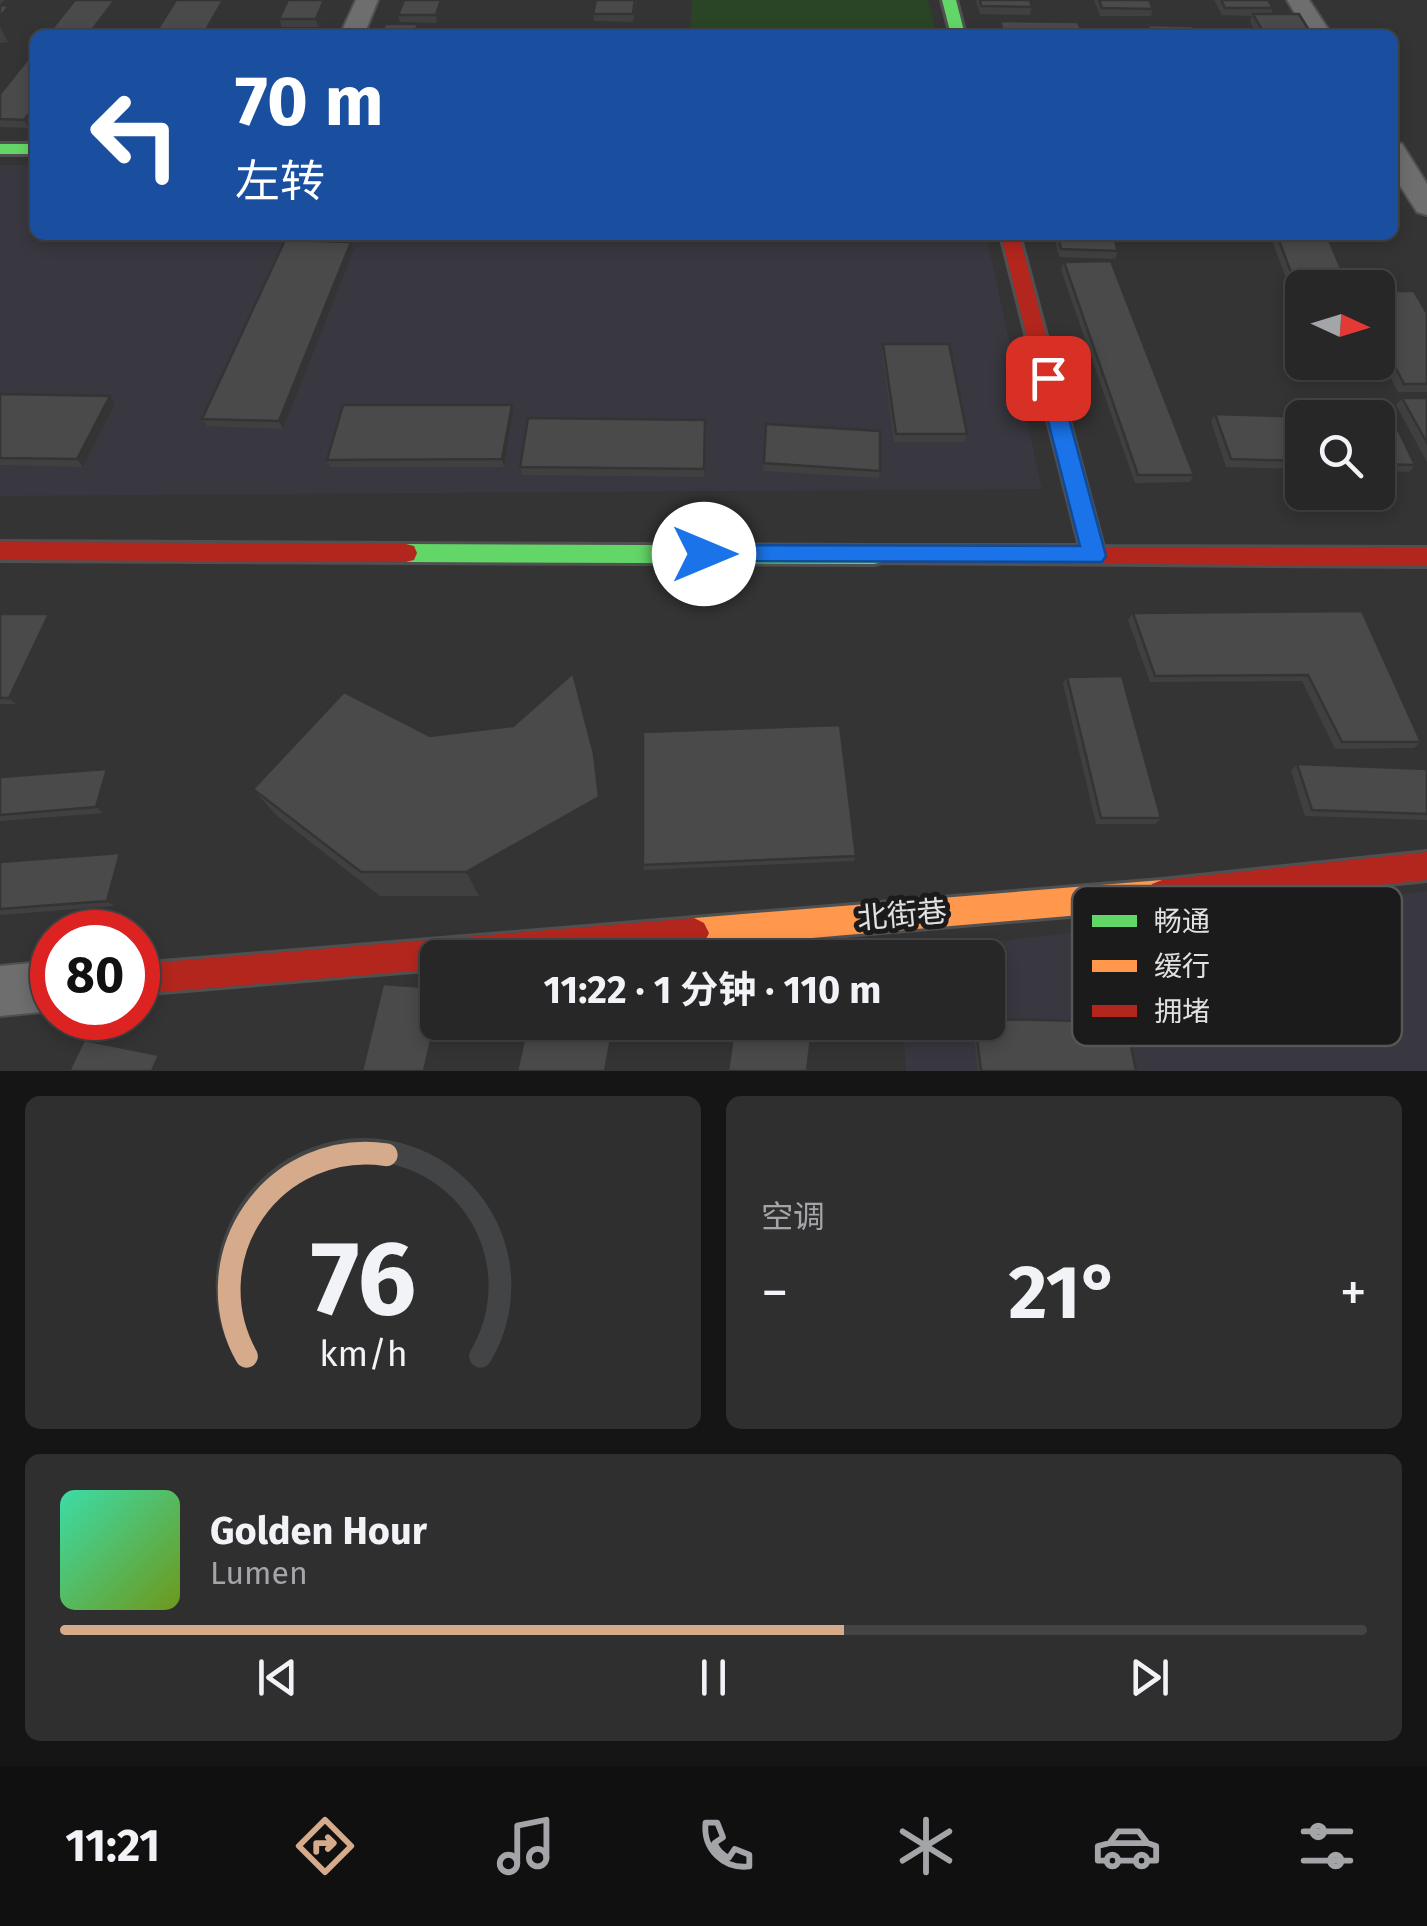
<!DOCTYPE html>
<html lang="zh">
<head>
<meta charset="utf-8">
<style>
  :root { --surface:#272728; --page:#2f2f30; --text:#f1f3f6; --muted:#a4a5a8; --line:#434445; --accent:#d6ab8b }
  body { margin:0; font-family:"Fira Sans","Noto Sans SC",sans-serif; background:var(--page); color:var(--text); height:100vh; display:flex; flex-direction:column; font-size:38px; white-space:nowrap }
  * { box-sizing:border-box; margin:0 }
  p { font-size:32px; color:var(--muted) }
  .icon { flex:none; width:55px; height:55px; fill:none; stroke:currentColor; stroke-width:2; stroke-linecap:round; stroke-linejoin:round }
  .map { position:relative; height:1071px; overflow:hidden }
  .side { display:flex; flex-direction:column; gap:25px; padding:25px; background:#151516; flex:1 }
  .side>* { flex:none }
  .guide { position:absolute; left:30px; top:30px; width:1368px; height:210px; border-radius:15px; box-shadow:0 5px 15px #0003,0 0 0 2px var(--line); background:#1a4fa0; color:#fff; overflow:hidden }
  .needle { width:65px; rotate:94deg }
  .controls { position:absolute; left:1285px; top:270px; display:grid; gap:20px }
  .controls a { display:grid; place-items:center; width:110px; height:110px; border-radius:15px; background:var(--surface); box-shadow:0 5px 15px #0003,0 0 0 2px var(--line); font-size:50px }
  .speed { position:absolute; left:30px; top:910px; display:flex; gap:20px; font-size:50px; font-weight:700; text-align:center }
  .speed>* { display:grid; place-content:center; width:130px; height:130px; border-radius:50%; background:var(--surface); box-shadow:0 5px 15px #0003,0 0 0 2px var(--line); line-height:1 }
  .speed .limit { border:15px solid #d22; background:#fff; color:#111 }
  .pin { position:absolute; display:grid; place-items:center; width:85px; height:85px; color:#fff; margin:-42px; border-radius:20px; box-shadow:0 5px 15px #0006 }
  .me { position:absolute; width:110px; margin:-55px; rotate:90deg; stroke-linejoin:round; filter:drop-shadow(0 0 8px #0008) }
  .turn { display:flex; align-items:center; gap:35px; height:210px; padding:0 40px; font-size:45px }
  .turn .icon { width:130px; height:130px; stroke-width:2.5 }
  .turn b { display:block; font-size:70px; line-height:85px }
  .big { font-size:75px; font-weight:700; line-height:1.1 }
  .side .tile { flex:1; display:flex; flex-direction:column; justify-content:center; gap:15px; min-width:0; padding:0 35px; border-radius:15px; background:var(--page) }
  .side .dial { align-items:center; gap:0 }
  .dial svg { height:260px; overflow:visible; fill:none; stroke:var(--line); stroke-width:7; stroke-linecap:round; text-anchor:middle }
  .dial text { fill:var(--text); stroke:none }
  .song { display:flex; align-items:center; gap:30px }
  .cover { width:120px; height:120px; border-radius:15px; background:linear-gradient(135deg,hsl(160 70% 55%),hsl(80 70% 35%)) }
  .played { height:10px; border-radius:5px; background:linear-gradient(90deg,var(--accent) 60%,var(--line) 60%) }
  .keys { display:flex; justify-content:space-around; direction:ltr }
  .heat { display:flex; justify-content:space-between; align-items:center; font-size:55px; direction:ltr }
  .side .tiles { flex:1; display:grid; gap:25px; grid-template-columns:1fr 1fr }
  .tile:last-child { grid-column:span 2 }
  .trip { position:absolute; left:420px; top:940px; width:585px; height:100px; border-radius:15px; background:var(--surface); box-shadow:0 5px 15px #0003,0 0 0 2px var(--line); font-weight:700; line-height:100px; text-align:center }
  .tabs { display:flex; height:160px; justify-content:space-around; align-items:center; background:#101010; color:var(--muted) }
  .tabs .icon { width:70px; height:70px }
  .tabs .current { color:var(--accent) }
  .tabs b { font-size:45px; color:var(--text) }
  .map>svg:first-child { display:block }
  .built { fill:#39373f }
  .green { fill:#2a4426 }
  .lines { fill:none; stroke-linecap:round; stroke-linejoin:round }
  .street-casing { stroke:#505051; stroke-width:4 }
  .fast-casing { stroke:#505051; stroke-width:6 }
  .slow-casing { stroke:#505051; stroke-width:6 }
  .jam-casing { stroke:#505051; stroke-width:6 }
  .street { fill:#6e6e6e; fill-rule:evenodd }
  .fast { fill:#63d668; fill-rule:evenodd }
  .slow { fill:#ff974d; fill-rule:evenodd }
  .jam { fill:#b3261e; fill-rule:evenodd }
  .wall { fill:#404040 }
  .shaded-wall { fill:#343434 }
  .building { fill:#4b4a4a; stroke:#343434; stroke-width:2.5 }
  .route { fill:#1a73e8; stroke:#114b97; stroke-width:2.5 }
  .labels { text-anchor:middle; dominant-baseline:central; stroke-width:10; stroke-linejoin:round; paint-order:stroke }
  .near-street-label { font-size:30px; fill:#e1e0e2; stroke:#1b1b1c }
  .key { fill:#1b1b1c; stroke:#565657; stroke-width:2.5 }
  .key-label { font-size:28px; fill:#e1e0e2 }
</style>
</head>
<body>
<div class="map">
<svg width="1427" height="1071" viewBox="0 0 1427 1071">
  <rect width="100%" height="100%" fill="#343435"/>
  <g class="built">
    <path d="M0,165H35V235H986L1042,489L0,496Z"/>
    <path d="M1427,891V1071H906L903,1023L988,1022V958L898,957V953Z"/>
  </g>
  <path class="green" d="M692,0H928L936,35H690Z"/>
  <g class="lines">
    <g class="street-casing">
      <g id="street">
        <path d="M356,0H378L364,35H340Z"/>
        <path d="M1287,0H1309L1332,35H1308Z"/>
        <path d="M1392,142L1402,144L1427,184V215L1417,212L1392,173Z"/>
        <path d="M52,961V1011L0,1016V966Z"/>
      </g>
    </g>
    <g class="fast-casing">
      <g id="fast">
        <path d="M942,0H956L965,35H951Z"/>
        <rect x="0" y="144" width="35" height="10"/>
        <path d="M406,544L874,546L882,548L885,555L882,562L874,564L406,562L398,560L395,553L398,546Z"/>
      </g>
    </g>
    <g class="slow-casing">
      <path id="slow" d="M1162,880L1172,884L1176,894L1172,904L1162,908L694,948L684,943L679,933L684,923L694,918Z"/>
    </g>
    <g class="jam-casing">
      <g id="jam">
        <path d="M1001,235H1019L1103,547L1427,548V566L866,562L863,555L866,548L874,546H1080Z"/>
        <path d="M0,542L406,544L414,546L417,553L414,560L406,562L0,560Z"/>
        <path d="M1427,852V880L1162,908L1152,904L1148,894L1152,884L1162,880Z"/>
        <path d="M694,918L704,923L709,933L704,943L694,948L574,958H438V969L138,994V964Z"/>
      </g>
    </g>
    <use href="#street" class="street"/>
    <use href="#fast" class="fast"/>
    <use href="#slow" class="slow"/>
    <use href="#jam" class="jam"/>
  </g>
  <g class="wall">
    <path d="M0,0H34L17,20L21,27L8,42L0,43Z"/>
    <path d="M330,0L318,27H282L279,19Z"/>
    <path d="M445,0L437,23L400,22L398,15Z"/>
    <path d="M596,0H637L633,22L594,21L593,14Z"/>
    <path d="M976,0H1030L1032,7L1030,15L980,14Z"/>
    <path d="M1094,0H1149L1153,9L1151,16H1100Z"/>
    <path d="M1214,0H1268L1273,8L1271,14L1312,35H1257L1250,21L1252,16L1222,15Z"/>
    <path d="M35,50V119L29,128L0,127V94Z"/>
    <path d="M279,235H350L349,238Z"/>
    <path d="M1054,235H1113L1118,251L1115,259L1059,257Z"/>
    <path d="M1270,235H1327L1345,278L1341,286L1288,283Z"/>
    <path d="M354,250L283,429L207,426L202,419Z"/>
    <path d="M1064,262L1194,475L1190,482L1135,483L1061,270Z"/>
    <path d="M1378,291L1427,313V392H1398L1378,352Z"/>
    <path d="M883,344L967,434L964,442H894L882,352Z"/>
    <path d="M0,394L115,404L83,467L0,465Z"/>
    <path d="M1402,398H1427V462L1396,405Z"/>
    <path d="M513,413L504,467H330L327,460Z"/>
    <path d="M1215,414L1302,418V469L1226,467L1211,421Z"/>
    <path d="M1378,418L1415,465L1409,472L1378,471Z"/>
    <path d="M705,420L704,477L522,475L520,467Z"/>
    <path d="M766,424L880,471L879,478L763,471Z"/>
    <path d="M1362,611L1421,742L1414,748L1335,749L1302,681L1150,682L1128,620L1133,613Z"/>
    <path d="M0,614L55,621L16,704H0Z"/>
    <path d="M1067,677L1161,818L1155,824H1096L1063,683Z"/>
    <path d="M430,736L594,754L600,782L605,823L479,896H380L277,816L253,789Z"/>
    <path d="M1297,764L1427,769V820L1305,816L1291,771Z"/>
    <path d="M107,769L114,775L103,813L0,821V777Z"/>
    <path d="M856,856L854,861L644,870L643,865Z"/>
    <path d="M127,858L114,906L0,915V862Z"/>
    <path d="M988,1022L1136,1071H978L972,1023Z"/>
  </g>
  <g class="shaded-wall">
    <path d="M4,0H34L17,20L21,27L8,42L0,27V6Z"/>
    <path d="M115,0H124L98,35H88Z"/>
    <path d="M223,0H231L210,35H203Z"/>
    <path d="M324,0H330L318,27L316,19Z"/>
    <path d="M441,0H445L437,23L436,15Z"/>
    <path d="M35,106V119L29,128L24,120Z"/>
    <path d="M351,242L354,250L283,429L279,421Z"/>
    <path d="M110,396L115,404L83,467L77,459Z"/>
    <path d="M512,405L513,413L504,467L502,459Z"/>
    <path d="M49,614L55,621L16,704L9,698Z"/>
    <path d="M594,754L600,782L605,823L479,896L466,872Z"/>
    <path d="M107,769L114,775L103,813L96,807Z"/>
    <path d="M120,853L127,858L114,906L107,901Z"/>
    <path d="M438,1010V1022H439L429,1071H424Z"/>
    <path d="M614,1022H616L607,1071H605Z"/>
    <path d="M159,1055L166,1059L161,1071H152Z"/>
  </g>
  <g class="building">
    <path d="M75,0H115L88,35H47Z"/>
    <path d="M176,0H223L203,35H154Z"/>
    <path d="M288,0H324L316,19H279Z"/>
    <path d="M404,0H441L436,15H398Z"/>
    <path d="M596,0H635L633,14H593Z"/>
    <path d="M980,0H1030L1032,7L981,6Z"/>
    <path d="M1099,0H1149L1153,9L1102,8Z"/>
    <path d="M1221,0H1268L1273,8H1225Z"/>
    <path d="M0,5L9,6L0,17Z"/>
    <path d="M1253,14H1299L1312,35H1265Z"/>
    <path d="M1000,21L1078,22L1083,35H1004Z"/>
    <path d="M385,24H418L414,35H381Z"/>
    <path d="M1147,25L1192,26L1197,35H1152Z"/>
    <path d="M500,27H540L539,35H497Z"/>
    <path d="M35,50V106L24,120L0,119V94Z"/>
    <path d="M1058,235H1113L1118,251L1061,249Z"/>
    <path d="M1277,235H1327L1345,278L1292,275Z"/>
    <path d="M285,240L351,242L279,421L202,419Z"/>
    <path d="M1111,261L1194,475H1138L1064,262Z"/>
    <path d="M1378,291H1414L1427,313V384H1404L1378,334Z"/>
    <path d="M883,344H949L967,434H896Z"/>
    <path d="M0,394L110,396L77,459L0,458Z"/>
    <path d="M1402,398H1427V443Z"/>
    <path d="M343,405H512L502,459L327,460Z"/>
    <path d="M1215,414L1349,418H1302V461L1231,459Z"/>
    <path d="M528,418L705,420L704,469L520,467Z"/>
    <path d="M1378,418L1393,419L1415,465L1378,464Z"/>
    <path d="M766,424L880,431V471L764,463Z"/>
    <path d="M1362,611L1421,742H1342L1308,675L1155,676L1133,613Z"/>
    <path d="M0,614H49L9,698H0Z"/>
    <path d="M573,673L594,754L599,797L466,872H361L253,789L344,692L430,736L513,726Z"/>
    <path d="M1122,676L1161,818H1101L1067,677Z"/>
    <path d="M840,725L856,856L643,865V732Z"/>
    <path d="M1297,764L1427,769V814L1312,810Z"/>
    <path d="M107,769L96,807L0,815V777Z"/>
    <path d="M120,853L107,901L0,909V862Z"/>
    <path d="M383,984L438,988V1010L424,1071H362Z"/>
    <path d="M988,1019L1126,1022L1136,1071H981L975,1022H988Z"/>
    <path d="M528,1022H614L605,1071H517Z"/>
    <path d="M735,1022H813L807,1071H728Z"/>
    <path d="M84,1040L159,1055L152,1071H69Z"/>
  </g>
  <path class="route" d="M1048,370L1058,378L1106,556L1102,562L695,561L692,554L695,547L704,545L1080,546L1037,378Z"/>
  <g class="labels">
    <g class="near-street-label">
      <text transform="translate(902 915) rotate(-5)">北街巷</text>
    </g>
  </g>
  <rect x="1072" y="886" width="330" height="160" rx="15" class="key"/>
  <rect x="1092" y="915" width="45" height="12" fill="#63d668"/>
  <rect x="1092" y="960" width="45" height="12" fill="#ff974d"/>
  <rect x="1092" y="1005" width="45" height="12" fill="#b3261e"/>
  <g class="key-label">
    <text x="1154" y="931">畅通</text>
    <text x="1154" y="976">缓行</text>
    <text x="1154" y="1021">拥堵</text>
  </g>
</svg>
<div class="controls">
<a><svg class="needle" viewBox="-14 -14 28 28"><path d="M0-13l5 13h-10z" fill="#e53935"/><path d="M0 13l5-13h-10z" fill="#a4a5a8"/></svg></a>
<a><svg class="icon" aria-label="search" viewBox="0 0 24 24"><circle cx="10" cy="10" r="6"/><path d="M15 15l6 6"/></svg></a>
</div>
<div class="speed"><div class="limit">80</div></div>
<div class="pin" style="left:1048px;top:378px;background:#d93025"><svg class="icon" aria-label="arrive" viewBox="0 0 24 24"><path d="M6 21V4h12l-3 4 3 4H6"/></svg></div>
<svg class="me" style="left:704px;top:554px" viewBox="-20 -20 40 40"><circle r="19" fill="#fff"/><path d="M0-13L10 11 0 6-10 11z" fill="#1a73e8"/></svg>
<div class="trip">11:22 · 1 分钟 · 110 m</div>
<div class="guide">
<div class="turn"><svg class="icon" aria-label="left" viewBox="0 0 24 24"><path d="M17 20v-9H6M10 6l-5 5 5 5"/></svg><div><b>70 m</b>左转</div></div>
</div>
</div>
<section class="side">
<div class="tiles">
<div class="tile dial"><svg viewBox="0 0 100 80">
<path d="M14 69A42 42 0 1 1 86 69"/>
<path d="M14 69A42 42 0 0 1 57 7" stroke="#d6ab8b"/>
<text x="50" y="56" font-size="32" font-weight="700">76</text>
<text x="50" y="72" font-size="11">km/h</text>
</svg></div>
<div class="tile"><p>空调</p>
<div class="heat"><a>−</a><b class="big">21°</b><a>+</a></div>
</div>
<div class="tile">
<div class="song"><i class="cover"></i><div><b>Golden Hour</b><p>Lumen</p></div></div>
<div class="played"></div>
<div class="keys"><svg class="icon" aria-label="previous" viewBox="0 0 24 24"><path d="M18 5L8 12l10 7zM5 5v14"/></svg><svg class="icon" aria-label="pause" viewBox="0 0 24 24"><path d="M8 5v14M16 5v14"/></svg><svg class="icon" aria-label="next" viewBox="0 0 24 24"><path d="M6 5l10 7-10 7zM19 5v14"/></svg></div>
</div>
</div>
</section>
<nav class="tabs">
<b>11:21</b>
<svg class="icon current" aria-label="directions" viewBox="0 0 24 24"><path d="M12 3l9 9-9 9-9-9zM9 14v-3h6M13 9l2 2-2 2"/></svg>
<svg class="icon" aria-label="music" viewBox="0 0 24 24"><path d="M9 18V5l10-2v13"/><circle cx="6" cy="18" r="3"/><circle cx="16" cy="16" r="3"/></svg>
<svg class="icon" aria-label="phone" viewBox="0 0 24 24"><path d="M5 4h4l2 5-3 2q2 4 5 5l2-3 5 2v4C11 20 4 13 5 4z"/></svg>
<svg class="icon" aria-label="climate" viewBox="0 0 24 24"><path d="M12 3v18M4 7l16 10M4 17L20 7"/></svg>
<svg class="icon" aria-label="car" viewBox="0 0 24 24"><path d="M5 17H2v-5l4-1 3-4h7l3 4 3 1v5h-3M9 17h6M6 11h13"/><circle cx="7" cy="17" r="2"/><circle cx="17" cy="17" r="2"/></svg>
<svg class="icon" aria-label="filters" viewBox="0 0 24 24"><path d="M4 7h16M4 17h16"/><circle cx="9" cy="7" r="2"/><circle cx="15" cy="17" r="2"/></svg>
</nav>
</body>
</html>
